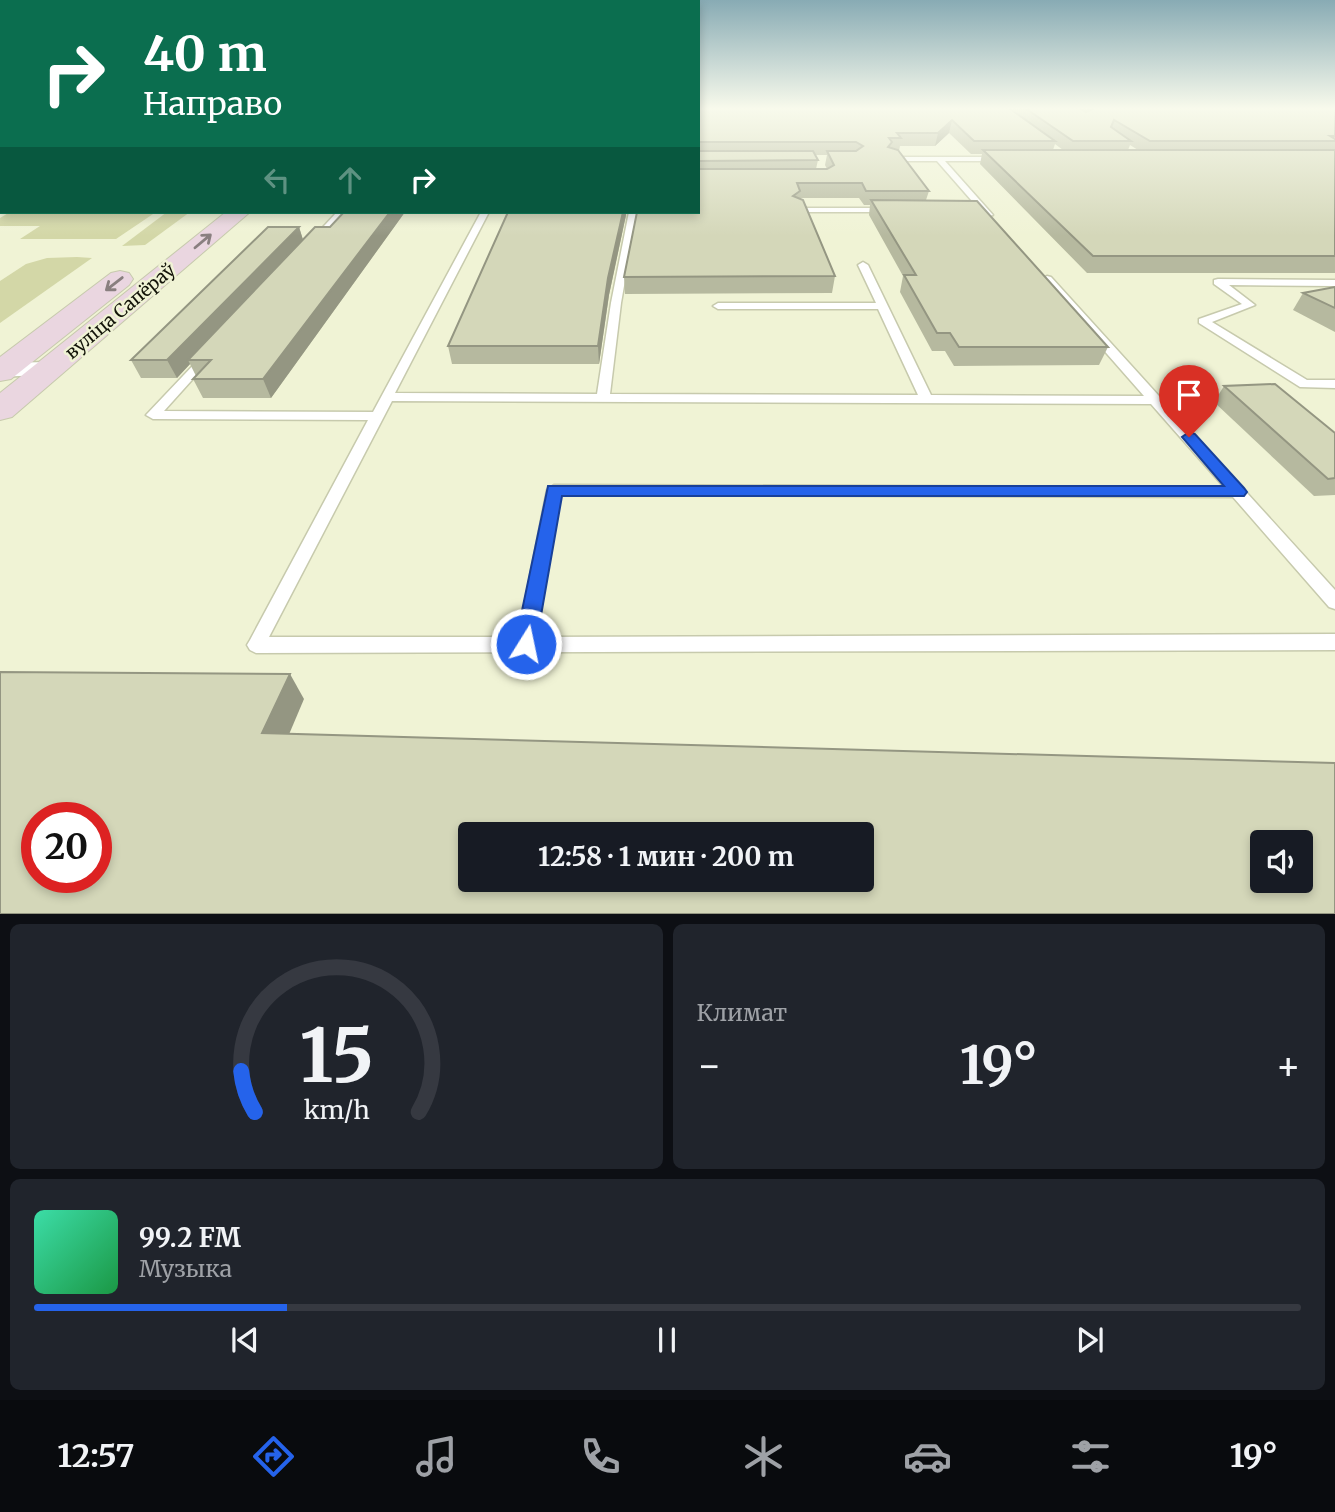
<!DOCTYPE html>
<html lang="ru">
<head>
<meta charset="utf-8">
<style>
  :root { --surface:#171b24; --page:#20242c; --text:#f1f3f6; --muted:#9ea1a6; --line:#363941; --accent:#2563eb }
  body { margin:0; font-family:Merriweather,serif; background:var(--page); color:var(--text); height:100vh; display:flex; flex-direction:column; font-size:26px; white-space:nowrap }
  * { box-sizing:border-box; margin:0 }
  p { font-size:23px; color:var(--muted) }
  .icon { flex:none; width:38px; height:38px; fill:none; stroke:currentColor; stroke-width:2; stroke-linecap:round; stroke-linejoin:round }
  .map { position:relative; height:914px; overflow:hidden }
  .details { display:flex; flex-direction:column; gap:10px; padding:10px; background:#0d0f14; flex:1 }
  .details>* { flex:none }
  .banner { position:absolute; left:0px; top:0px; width:700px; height:214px; box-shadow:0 4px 10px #0003; background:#0b6e4f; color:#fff; overflow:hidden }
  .fabs { position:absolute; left:1250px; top:830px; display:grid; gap:14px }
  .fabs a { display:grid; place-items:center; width:63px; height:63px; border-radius:7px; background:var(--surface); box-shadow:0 4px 10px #0003; font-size:35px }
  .speed { position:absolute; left:21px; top:802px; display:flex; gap:14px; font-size:35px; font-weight:700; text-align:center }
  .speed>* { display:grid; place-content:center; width:91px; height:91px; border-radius:50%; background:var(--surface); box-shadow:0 4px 10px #0003; line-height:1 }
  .speed .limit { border:10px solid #d22; background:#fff; color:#111 }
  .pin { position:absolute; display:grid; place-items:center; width:60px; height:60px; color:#fff; margin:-72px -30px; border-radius:50% 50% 50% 0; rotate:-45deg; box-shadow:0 0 7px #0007 }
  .pin .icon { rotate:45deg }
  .me { position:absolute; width:77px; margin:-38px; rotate:10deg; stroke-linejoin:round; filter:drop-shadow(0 0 5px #0008) }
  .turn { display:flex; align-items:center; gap:24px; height:147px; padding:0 28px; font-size:32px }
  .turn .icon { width:91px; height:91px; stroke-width:2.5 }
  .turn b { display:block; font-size:49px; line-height:60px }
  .lanes { display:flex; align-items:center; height:66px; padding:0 28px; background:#0003; justify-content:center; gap:35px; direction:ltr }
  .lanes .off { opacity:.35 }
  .big { font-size:52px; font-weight:700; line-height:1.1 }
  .details .tile { flex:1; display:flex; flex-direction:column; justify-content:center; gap:10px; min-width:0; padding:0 24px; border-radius:10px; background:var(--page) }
  .details .dial { align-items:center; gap:0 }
  .dial svg { height:182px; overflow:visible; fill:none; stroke:var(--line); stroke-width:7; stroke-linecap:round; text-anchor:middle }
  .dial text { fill:var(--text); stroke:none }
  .song { display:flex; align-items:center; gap:21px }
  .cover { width:84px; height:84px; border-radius:10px; background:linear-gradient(135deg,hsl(160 70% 55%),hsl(140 70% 35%)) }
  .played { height:7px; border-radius:4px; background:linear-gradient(90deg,var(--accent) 20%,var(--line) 20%) }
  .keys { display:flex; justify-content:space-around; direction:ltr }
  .heat { display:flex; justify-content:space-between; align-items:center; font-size:38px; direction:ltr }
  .details .tiles { flex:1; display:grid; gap:10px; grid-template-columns:1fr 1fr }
  .tile:last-child { grid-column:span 2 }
  .trip { position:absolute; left:458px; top:822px; width:416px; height:70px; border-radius:7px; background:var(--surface); box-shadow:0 4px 10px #0003; font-weight:700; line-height:70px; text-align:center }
  .tab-bar { display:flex; height:112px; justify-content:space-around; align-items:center; background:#090b0e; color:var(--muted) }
  .tab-bar .icon { width:49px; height:49px }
  .tab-bar .selected { color:var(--accent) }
  .tab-bar b { font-size:32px; color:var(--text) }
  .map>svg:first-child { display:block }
  .green { fill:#d3d7a7 }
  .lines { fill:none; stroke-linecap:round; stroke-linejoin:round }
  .service-casing { stroke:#c7caad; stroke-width:3 }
  .minor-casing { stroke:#c7caad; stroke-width:3 }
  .secondary-casing { stroke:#c7caad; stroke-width:2 }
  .service { fill:#fff; fill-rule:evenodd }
  .minor { fill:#fff; fill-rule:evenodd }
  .secondary { fill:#ead6e0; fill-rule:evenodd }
  .wall { fill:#b6b99f; fill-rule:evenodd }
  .shaded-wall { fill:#949682 }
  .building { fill:#d4d7b9; stroke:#949682; stroke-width:2; fill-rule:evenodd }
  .oneway { stroke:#897f7f }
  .route { fill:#2563eb; stroke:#184099; stroke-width:2 }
  .labels { text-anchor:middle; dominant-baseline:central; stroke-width:5; stroke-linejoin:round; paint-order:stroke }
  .far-street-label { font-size:18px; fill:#131409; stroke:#f0f3d5 }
</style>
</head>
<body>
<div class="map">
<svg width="1335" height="914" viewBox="0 0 1335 914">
  <rect width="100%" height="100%" fill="#f0f3d5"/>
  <g class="green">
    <path d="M10,212H156L116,239H20L40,226H0V218Z"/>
    <path d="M167,212H190L145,245L122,246Z"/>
    <path d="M77,257L92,258L0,323V281L26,264L47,258Z"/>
  </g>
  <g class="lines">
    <g class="service-casing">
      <g id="service">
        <path d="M889,157H1003L1000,161H945L993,215L986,217L937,161H892Z"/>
        <rect x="0" y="188" width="2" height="4"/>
        <path d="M795,208H888L892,210L888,212H795Z"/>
        <path d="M337,212H345L317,244H311V240Z"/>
        <path d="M481,212H489L395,393L597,394L611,303L629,212H637L621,303L610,394L918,395L878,309H718L713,306L718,303H876L858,265L863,262L868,265L931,395L1144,396L1043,281L1042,279L1047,276L1051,277L1335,590V609L1329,607L1233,497L561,495L536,637L1335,634V650L256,653L250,650L247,645L250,640L368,420L153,419L146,415L201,357L205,355L211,359L209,361L164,411L373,412ZM392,401L1151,404L1224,487L554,485L547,490L518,637H269Z"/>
        <path d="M1218,279L1335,280V286L1229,285L1255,305L1212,322L1307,380H1335V388L1300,387L1199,323V319L1242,304L1214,284V280Z"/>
      </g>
    </g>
    <g class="minor-casing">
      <path id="minor" d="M50,362L58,364L61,369L58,374L0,377V363Z"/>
    </g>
    <g class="secondary-casing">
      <g id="secondary">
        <path d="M226,212H250L12,417L0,420V393Z"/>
        <path d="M120,271L129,273L133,279L129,285L11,379L0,381V357L111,273Z"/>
      </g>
    </g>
    <use href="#service" class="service"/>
    <use href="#minor" class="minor"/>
    <use href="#secondary" class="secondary"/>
  </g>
  <g class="wall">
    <rect x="0" y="108" width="2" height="52"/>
    <path d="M698,108H1335V273H1087L980,164L982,154H971L949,133L935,146H900L899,151L929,191L926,200L1108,347L1099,365L954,366L945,351H932L900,292L903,276L869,215L870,205H864L859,198H799L835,276L832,293L625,294L624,277L698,212ZM1055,144L1063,150H1053ZM1130,145L1138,150H1128ZM815,155H827L825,165L827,169H816L818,160Z"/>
    <path d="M344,212H405L271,398H203L193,379L196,376L190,364L177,378H141L131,360L299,227L303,240L330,227Z"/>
    <path d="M626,215L609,295L599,364H452L448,346Z"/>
    <path d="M1335,287V332L1293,310L1303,293Z"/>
    <path d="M1224,386L1335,433V495L1314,496L1214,402Z"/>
  </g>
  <g class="shaded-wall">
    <path d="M952,120L949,133L935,146L938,133Z"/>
    <path d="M390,212H405L271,398L263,379Z"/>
    <path d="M623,212H626V215L609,295L599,364L598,346L608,278Z"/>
    <path d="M299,227L304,243L188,360L190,364L177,378L167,360Z"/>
    <path d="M290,674L304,699L279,758L262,733Z"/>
  </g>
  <g class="building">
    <rect x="0" y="108" width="2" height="41"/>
    <path d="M698,108H1009L1055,141H974L952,120L938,133H897L901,138H889L892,142L888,147L898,150L929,191H866L862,183H797L800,191L793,196L803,200L835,276L624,277L637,212H698V169H827L834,165L827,151H856L863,146L856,142H698Z"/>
    <path d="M1025,108H1079L1086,112L1095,108H1094H1335V136H1330L1335,139V141H1150L1114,120L1111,127L1131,141H1073Z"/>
    <path d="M983,150H1335V256H1093Z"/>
    <path d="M698,151H813L818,160L698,161Z"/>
    <path d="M871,200L977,201L1108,347H959L950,333H937L904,275H916Z"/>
    <path d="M344,212H390L263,379H193L211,360H188L315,227H330Z"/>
    <path d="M508,212H623L608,278L598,346H448Z"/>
    <path d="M268,227H299L167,360H131Z"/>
    <path d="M1335,287V308L1303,293Z"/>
    <path d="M1275,384L1335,433V478L1328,479L1224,386Z"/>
    <path d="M0,672L290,674L262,733L1335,763V914H0ZM37,817H96V877H37ZM471,835H863V880H471ZM1262,842H1300V880H1262Z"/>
  </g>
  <defs><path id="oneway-shaft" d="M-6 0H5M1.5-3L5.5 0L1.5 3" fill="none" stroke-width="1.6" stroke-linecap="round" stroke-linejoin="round" transform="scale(1.75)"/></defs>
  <g class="oneway">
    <use href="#oneway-shaft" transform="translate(203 241) rotate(-40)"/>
    <use href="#oneway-shaft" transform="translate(114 284) rotate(142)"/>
  </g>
  <linearGradient id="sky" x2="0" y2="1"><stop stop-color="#88abb4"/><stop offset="0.46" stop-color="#f8faec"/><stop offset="1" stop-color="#f8faec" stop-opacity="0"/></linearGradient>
  <rect width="1335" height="236" fill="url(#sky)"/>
  <path class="route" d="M1189,432L1195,434L1244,488L1247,492L1244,496H562L536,644L533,650L526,653L518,650L515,644L548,486H1224L1182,437Z"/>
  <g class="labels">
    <g class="far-street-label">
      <text transform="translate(120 311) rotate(-40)">вуліца Сапёраў</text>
    </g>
  </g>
</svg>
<div class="fabs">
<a><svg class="icon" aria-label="sound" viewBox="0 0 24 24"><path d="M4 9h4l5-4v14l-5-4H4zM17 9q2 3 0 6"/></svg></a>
</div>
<div class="speed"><div class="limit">20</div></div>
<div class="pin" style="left:1189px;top:437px;background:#d93025"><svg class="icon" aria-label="arrive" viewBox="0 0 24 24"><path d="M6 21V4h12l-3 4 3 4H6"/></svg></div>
<svg class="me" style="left:526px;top:644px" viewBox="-20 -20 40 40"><circle r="17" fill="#2563eb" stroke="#fff" stroke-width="3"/><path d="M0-11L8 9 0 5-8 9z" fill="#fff"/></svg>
<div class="trip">12:58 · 1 мин · 200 m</div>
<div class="banner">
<div class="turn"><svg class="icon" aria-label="right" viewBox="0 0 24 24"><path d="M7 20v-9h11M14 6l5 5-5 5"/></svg><div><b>40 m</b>Направо</div></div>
<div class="lanes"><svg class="icon off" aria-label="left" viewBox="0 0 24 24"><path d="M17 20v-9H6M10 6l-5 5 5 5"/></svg><svg class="icon off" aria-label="ahead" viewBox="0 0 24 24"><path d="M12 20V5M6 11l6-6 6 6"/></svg><svg class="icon" aria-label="right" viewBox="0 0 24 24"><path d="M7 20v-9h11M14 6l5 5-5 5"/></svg></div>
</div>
</div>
<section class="details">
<div class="tiles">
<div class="tile dial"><svg viewBox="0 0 100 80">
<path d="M14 69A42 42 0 1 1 86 69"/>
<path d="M14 69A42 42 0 0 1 8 51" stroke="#2563eb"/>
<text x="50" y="56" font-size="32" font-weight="700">15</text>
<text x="50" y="72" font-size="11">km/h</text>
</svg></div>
<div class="tile"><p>Климат</p>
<div class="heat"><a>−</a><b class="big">19°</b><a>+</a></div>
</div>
<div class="tile">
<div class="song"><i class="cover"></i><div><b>99.2 FM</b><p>Музыка</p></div></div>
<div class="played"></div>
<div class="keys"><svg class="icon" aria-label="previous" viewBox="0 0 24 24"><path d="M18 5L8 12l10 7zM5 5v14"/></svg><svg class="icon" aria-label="pause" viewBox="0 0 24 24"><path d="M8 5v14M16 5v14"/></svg><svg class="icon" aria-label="next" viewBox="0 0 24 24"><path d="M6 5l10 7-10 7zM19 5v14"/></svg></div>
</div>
</div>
</section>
<nav class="tab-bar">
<b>12:57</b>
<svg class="icon selected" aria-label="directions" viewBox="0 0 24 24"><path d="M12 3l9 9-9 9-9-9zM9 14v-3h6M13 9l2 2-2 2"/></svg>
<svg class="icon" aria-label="music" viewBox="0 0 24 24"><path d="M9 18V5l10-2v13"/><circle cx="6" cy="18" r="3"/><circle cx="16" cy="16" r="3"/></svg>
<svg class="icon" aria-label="phone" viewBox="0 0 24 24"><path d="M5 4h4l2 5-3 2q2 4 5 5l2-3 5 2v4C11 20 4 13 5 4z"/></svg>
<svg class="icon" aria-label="climate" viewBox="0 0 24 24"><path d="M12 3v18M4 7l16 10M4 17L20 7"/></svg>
<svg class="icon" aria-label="car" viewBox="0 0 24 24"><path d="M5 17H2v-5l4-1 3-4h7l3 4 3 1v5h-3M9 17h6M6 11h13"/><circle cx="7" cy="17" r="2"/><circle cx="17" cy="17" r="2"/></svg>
<svg class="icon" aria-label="filters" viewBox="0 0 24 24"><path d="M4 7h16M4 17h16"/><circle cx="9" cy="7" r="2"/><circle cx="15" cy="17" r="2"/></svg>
<b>19°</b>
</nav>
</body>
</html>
